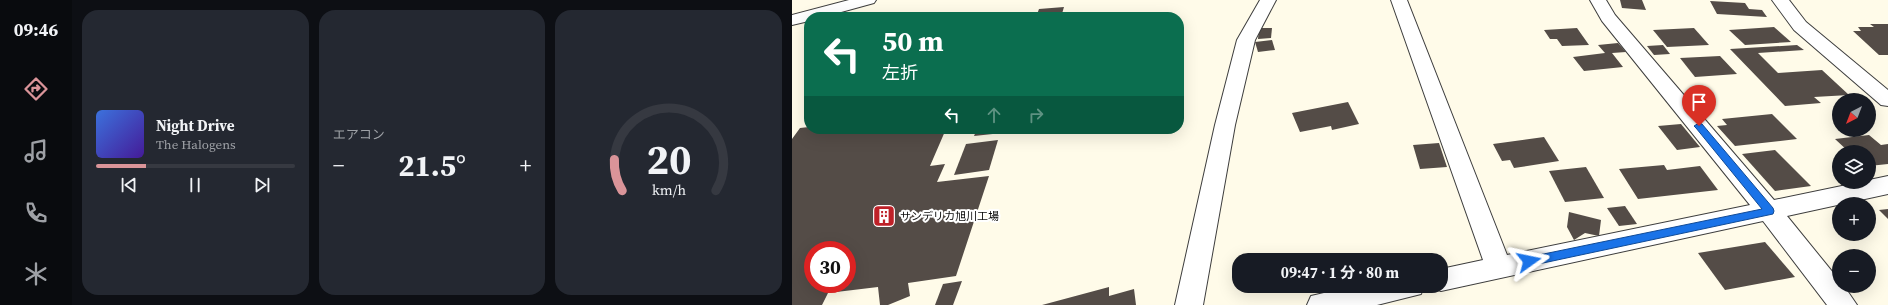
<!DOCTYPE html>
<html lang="ja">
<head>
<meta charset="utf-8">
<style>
  :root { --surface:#171b24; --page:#242831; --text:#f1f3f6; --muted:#9ea1a6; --line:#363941; --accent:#da9499 }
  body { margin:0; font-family:"Source Serif 4","Noto Sans JP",serif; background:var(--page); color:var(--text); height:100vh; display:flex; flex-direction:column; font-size:15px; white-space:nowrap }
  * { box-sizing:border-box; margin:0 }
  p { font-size:13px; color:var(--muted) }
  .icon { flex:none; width:22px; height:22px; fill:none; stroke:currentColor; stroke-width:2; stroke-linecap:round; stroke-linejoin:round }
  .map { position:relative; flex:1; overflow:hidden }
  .sheet { display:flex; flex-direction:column; gap:10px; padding:10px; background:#0d0f14; width:720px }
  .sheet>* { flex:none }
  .top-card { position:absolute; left:12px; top:12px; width:380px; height:122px; border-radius:16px; box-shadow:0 4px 16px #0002; background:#0b6e4f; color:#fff; overflow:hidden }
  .needle { width:26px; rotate:222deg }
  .controls { position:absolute; left:1040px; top:93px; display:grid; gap:8px }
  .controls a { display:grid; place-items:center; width:44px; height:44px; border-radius:50%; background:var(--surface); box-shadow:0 4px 16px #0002; font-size:20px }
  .speed { position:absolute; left:12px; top:241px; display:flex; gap:8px; font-size:20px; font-weight:700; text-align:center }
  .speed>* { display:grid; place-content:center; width:52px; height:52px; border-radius:50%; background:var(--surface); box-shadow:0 4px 16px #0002; line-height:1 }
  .speed .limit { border:6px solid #d22; background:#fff; color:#111 }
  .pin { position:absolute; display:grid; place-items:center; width:34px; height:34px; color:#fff; margin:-41px -17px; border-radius:50% 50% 50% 0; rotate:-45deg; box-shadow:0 0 4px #0007 }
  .pin .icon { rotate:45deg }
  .me { position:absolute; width:44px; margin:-22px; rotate:78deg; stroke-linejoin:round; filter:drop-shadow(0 0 3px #0008) }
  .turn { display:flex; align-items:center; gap:14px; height:84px; padding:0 12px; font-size:18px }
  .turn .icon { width:52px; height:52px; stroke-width:2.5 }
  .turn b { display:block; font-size:28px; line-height:34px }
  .lanes { display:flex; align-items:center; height:38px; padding:0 12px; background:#0003; justify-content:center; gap:20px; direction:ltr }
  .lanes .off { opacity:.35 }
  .big { font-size:30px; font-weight:700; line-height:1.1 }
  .sheet .tile { flex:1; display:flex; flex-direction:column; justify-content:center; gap:6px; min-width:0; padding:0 14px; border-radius:16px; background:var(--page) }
  .sheet .dial { align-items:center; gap:0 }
  .dial svg { height:104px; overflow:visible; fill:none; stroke:var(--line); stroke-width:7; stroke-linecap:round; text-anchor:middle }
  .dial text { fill:var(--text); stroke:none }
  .song { display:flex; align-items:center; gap:12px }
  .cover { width:48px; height:48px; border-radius:6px; background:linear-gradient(135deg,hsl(220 70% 55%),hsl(260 70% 35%)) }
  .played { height:4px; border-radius:2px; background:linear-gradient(90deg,var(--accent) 25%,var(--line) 25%) }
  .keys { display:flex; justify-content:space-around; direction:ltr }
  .heat { display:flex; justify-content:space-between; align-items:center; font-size:22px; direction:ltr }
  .sheet .tiles { flex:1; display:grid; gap:10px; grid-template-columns:repeat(3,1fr) }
  .trip { position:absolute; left:440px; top:253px; width:216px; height:40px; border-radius:16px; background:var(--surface); box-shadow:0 4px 16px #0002; font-weight:700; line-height:40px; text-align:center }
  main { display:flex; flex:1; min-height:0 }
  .tabs { display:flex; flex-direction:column; width:72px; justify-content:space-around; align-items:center; background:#090b0e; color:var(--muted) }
  .tabs .icon { width:28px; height:28px }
  .tabs .current { color:var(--accent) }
  .tabs b { font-size:18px; color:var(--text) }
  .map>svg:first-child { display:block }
  .building { fill:#544c47; fill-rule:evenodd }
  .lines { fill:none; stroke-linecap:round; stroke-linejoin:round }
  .minor-casing { stroke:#3e3e3e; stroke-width:2 }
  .minor { fill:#fff; fill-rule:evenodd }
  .route { fill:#1a73e8; stroke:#114b97 }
  .labels { text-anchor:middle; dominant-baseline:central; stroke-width:4; stroke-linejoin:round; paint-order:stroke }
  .poi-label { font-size:11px; fill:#0b0b0b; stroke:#fff; text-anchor:start }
</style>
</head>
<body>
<main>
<nav class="tabs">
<b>09:46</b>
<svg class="icon current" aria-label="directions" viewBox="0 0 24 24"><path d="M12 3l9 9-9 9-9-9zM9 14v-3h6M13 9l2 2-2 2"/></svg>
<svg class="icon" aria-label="music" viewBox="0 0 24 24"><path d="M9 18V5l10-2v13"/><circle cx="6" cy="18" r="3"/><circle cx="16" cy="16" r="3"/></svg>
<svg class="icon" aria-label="phone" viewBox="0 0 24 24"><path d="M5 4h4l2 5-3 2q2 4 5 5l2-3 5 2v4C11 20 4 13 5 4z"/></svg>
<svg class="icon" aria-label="climate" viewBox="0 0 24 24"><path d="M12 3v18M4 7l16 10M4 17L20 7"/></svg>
</nav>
<section class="sheet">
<div class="tiles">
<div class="tile">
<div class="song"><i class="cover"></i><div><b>Night Drive</b><p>The Halogens</p></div></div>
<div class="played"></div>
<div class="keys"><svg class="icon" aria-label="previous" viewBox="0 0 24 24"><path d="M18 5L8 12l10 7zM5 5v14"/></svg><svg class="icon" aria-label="pause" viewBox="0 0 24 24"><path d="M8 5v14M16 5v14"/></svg><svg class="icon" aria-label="next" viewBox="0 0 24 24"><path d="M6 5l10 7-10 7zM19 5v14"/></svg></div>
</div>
<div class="tile"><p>エアコン</p>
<div class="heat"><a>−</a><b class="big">21.5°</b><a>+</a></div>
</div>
<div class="tile dial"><svg viewBox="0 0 100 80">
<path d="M14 69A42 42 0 1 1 86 69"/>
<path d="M14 69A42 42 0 0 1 8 45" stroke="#da9499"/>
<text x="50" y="56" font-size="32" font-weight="700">20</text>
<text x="50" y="72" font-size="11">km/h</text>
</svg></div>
</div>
</section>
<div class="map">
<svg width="1096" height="305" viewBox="0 0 1096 305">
  <rect width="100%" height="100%" fill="#fffbe9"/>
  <g class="building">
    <path d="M828,0H850L854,10L830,8Z"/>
    <path d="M918,1L953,3L957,9L970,10L975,17L925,14Z"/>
    <path d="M272,7L269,17H244L247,9Z"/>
    <path d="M1078,24H1096V55H1087L1061,31H1069L1066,27H1082Z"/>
    <path d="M982,27L999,42L953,45L937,30Z"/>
    <path d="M467,28H480L479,38L466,39Z"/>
    <path d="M785,28L797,45L770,46L765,39H758L752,30Z"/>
    <path d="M902,28L917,45L875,47L861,30Z"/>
    <path d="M480,40L483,50L466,52L463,42Z"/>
    <path d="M826,43L834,52L820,53L831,67L792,71L781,57L813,53L806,45Z"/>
    <path d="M871,45L878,54L862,55L855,46Z"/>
    <path d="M1005,45L1012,50L966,53L986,73L1030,70L1057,95L1022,97L1029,103L993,106L938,49Z"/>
    <path d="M928,56L945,74L903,77L888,58Z"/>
    <path d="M556,102L567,124L540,130L539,126L508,132L500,113Z"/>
    <path d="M980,114L1005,139L943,146L925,126L935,125L930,119Z"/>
    <path d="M889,124L908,147L885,150L866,126Z"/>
    <path d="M17,127V129H154L138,166L153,164L145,182L197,176L164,276L116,283L118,296L96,305H88L86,287L36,293L30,305H0V139L8,128ZM21,250H55V284H21Z"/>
    <path d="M185,129H211L210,133L182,136Z"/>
    <path d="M1077,135L1089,145L1096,144V164L1077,166V152H1057L1043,139Z"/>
    <path d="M752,137L767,161L722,168L718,160L710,161L701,144Z"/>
    <path d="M206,140L197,170L162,175L174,144Z"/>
    <path d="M647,143L655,167L628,169L621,145Z"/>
    <path d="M983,150L1019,186L983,191L950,154Z"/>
    <path d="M872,165L875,170L908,166L926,190L846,199L827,169Z"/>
    <path d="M794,167L812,198L773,202L757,171Z"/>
    <path d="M833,206L845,224L827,226L815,208Z"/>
    <path d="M1096,209V219L1087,210Z"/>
    <path d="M777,212L809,220L807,236L793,233L782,240L775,227Z"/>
    <path d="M973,242L1003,277L933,290L906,253Z"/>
    <path d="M170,281L161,305H143L151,284Z"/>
    <path d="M317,287V296L342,289L344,305H250Z"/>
  </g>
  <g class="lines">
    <g class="minor-casing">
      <g id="minor">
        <path d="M57,0H84L82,3L31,17H17V21L0,25V15Z"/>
        <path d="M468,0H484L463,40L443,125L411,305H383L423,125L445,40Z"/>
        <path d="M599,0H615L715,255L958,205L810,21L798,0H814L823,15L982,200L1069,182H1077V180L1096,176V194L995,216L1047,280V286H1052L1065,305H1035L971,221L649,291L640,288L639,286H649V269L691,260Z"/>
        <path d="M980,0H997L1014,22L1096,90V106L1089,105L1002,30Z"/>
        <path d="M562,286H632L629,294L585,305H515L519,296Z"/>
      </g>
    </g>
    <use href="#minor" class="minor"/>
  </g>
  <path class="route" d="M907,123L910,124L981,208L982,211L981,214L737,266L734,264L732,261L734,258L737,257L970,209L904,128L902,126Z"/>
  <defs>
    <g id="building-square" transform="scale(1.15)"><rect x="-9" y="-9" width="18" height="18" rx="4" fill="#be2128" stroke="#fff"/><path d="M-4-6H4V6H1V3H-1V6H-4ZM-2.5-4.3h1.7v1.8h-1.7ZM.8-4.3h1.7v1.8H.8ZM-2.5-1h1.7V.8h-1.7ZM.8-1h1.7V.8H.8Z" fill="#fff"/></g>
  </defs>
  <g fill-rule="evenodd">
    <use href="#building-square" x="92" y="216"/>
  </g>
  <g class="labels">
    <g class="poi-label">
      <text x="108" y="216">サンデリカ旭川工場</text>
    </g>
  </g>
</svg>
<div class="controls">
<a><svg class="needle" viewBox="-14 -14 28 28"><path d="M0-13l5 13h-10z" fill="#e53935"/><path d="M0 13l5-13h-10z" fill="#9ea1a6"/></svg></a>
<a><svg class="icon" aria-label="layers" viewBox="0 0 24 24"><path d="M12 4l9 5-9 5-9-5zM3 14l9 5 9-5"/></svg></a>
<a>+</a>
<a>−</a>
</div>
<div class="speed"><div class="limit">30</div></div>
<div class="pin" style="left:907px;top:126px;background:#d93025"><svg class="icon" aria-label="arrive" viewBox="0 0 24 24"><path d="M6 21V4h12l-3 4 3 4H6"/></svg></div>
<svg class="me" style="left:737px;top:261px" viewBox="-20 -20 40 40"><path d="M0-17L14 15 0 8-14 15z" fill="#1a73e8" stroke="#fff" stroke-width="4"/></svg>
<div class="trip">09:47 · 1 分 · 80 m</div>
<div class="top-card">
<div class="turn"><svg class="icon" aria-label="left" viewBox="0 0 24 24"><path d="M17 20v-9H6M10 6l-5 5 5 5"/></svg><div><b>50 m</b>左折</div></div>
<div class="lanes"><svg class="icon" aria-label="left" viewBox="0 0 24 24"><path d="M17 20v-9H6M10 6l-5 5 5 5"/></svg><svg class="icon off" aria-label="ahead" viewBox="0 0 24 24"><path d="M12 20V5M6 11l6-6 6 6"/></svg><svg class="icon off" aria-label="right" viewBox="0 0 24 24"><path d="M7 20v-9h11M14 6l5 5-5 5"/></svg></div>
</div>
</div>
</main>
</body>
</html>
